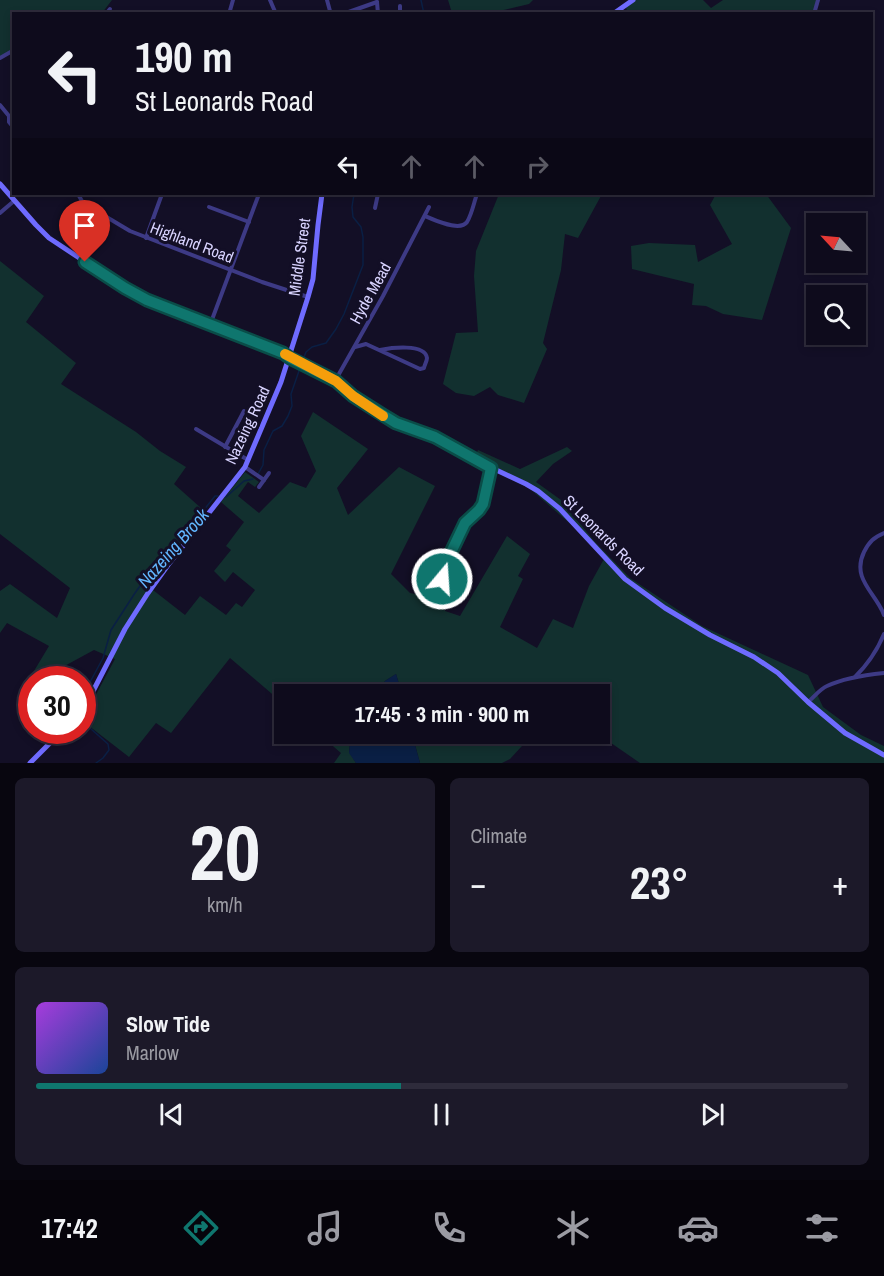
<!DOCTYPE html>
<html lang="en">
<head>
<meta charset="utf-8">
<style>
  :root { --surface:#0e0b1c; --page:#1c1929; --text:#f1f3f6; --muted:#9b9ba3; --line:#2e2b3b; --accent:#0f766e }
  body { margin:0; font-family:"Archivo Narrow",sans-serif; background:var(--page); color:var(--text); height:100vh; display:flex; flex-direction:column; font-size:22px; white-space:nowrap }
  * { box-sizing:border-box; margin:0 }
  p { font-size:20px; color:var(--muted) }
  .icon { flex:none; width:33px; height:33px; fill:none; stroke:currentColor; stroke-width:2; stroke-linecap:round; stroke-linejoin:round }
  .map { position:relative; height:763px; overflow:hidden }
  .panel { display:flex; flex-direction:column; gap:15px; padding:15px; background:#08060f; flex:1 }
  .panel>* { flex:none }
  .top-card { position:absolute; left:12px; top:12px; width:861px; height:183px; border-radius:0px; box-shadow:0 3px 9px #0003,0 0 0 2px var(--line); background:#0e0b1c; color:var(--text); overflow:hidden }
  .needle { width:39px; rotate:296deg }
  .controls { position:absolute; left:806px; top:213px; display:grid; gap:12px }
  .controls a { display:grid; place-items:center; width:60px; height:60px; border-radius:0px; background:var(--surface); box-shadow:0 3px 9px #0003,0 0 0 2px var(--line); font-size:30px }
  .speed { position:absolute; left:18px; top:666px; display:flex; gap:12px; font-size:30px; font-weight:700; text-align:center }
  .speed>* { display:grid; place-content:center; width:78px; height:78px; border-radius:50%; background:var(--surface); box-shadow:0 3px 9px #0003,0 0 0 2px var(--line); line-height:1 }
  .speed .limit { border:9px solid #d22; background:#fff; color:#111 }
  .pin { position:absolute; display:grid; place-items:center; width:51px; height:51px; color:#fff; margin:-62px -26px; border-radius:50% 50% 50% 0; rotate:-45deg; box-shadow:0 0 6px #0007 }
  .pin .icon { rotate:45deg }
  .me { position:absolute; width:66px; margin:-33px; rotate:18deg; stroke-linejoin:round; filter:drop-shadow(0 0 4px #0008) }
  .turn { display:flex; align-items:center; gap:21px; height:126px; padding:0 24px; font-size:27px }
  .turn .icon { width:78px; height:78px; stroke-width:2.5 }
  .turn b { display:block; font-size:42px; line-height:51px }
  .lanes { display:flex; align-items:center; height:57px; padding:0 24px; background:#0003; justify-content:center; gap:30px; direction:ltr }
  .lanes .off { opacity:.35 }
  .big { font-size:45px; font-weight:700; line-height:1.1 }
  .panel .widget { flex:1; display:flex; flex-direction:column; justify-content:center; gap:9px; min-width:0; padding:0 21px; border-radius:9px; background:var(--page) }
  .panel .dial { align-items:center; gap:0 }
  .dial b { font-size:78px; line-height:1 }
  .song { display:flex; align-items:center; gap:18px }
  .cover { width:72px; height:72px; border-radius:9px; background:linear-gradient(135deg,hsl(280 70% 55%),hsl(220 70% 35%)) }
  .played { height:6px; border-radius:3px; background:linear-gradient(90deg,var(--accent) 45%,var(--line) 45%) }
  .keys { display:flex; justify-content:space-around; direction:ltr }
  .heat { display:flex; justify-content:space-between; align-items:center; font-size:33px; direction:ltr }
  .panel .tiles { flex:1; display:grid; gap:15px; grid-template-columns:1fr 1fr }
  .widget:last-child { grid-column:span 2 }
  .trip { position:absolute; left:274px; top:684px; width:336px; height:60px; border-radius:0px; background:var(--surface); box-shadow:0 3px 9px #0003,0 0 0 2px var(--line); font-weight:700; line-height:60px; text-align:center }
  .tab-bar { display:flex; height:96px; justify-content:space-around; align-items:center; background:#06040b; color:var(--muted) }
  .tab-bar .icon { width:42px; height:42px }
  .tab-bar .on { color:var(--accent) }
  .tab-bar b { font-size:27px; color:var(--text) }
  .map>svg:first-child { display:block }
  .green { fill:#12302f }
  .water { fill:#0a1f44 }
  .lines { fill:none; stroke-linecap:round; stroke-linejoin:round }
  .stream { stroke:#0a1f44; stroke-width:1.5 }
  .street { stroke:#3d3a85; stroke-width:4 }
  .secondary { stroke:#6f6bff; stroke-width:5 }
  .route-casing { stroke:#0a4d48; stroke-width:15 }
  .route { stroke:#0f766e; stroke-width:10 }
  .slow { stroke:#f59e0b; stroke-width:10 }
  .labels { text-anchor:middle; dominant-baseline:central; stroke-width:6; stroke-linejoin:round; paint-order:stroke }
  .street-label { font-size:16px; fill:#d9d4ff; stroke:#130f26 }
  .water-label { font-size:18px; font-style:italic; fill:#62b6ff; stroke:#130f26 }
</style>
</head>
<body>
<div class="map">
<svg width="884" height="763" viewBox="0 0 884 763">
  <rect width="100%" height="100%" fill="#130f26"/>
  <g class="green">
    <path d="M0,0H112L102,13L14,14L13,50L0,58Z"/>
    <path d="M448,0H533L529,4L491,13H452Z"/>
    <path d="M633,0H703L711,8L723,0H820L815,14H629L626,8Z"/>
    <path d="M499,194H602L578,238L565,234L561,270L543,343L547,349L524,403L498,395L490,387L474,396L456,393L443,384L456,333L478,332L474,276L476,251Z"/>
    <path d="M716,194H766L791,228L762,320L723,314L706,306L692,305L694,284L632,269L631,246L649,243L695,245L698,262L732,244L710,205Z"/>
    <path d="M0,261L44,296L26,322L76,363L61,384L136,432L160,451L186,467L174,484L210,516L184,547L153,590L185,615L200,596L226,615L236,603L242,607L255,590L233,572L225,582L214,571L231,550L226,546L244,522L221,502L245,472L259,482L255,487L248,482L238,496L259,513L290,482L306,488L316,471L301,436L313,412L368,449L337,488L348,515L399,467L435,486L391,574L410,593L431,597L443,604L445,611L460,616L507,536L530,554L518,576L523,579L500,627L537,648L553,619L573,628L589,586L604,559L590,541L529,488L473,461L478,450L520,469L567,447L572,451L553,464L536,482L561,500L595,542L630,578L702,626L808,675L823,707L861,735L884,746V763H640L598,734H600V694H402L396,674L385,681L377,694H285V705L230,658L171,733L156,723L129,757L89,726L83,715L92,702L115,659L94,650L59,669L52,679H45L34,671L49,646L7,623L0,633V591L10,584L57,618L70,588L0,534Z"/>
    <path d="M319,734H351L349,752L356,763H334L341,753Z"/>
    <path d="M412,734H533L510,759L502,763H420Z"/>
  </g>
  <g class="water">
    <path d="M396,674L402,694H377L385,681Z"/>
    <path d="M351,734H412L420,763H356L349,753Z"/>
  </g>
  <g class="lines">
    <g class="stream">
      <path d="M421,0L424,14"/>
      <path d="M303,360L306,352L312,347L326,343L336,329L344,314L363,265V237L361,227L353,217L352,207L354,194"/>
      <path d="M258,474L263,465L264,450L273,431L282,426L288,416L292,406L291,394L300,368"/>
      <path d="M226,497L244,481L253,479"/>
      <path d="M82,697L103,658L111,630L135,593L155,565L184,535L215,496H218"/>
      <path d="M82,721L108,744L109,750L103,758L96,763"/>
    </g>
    <g class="street">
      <path d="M270,0L276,14"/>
      <path d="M327,0L330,11L333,14"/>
      <path d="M377,2L378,14"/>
      <path d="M400,6V14"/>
      <path d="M106,14L110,9"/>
      <path d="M229,14L233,0"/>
      <path d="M343,14L377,2"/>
      <path d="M814,14L818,0"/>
      <path d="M0,58L14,50"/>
      <path d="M0,105L9,116V122L14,128"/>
      <path d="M78,194L83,203L130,231L262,282L308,297"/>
      <path d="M209,207L249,222"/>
      <path d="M375,208L378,194"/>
      <path d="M0,213L14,201"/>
      <path d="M425,216C434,220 460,232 467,222C472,214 474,202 477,194"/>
      <path d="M146,238L162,194"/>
      <path d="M210,325L259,194"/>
      <path d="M355,347L366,344L420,369L424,368C424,366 427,361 427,358C425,343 390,348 380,350"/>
      <path d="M335,381L383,296L429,207"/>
      <path d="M196,429L248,460"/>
      <path d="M225,447L244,411"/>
      <path d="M245,467L264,480"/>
      <path d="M259,487L269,473"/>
      <path d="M884,533C874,537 869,542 864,552C851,579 876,593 884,615"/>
      <path d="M450,590C442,583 441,577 444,567L465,523L479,510L483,504L491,468"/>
      <path d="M855,677C868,664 877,651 884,634"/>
      <path d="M808,702C814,697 820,689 827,686C844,678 865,675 884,673"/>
    </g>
    <g class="secondary">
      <path d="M613,14L633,0"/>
      <path d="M0,184L36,225L49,238L125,288L147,300L283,353L290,358L335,381L353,396L383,415L396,422L435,437L473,459L526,484L538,491L560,509L625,579L665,608L710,635L754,657L778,673L808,702L845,733L884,755"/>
      <path d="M82,709L89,699L125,629L148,593L168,565L245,467L281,382L308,297L313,279L318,225L322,194"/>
      <path d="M30,763L63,730"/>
    </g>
  </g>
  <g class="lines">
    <g class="route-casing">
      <path id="route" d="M85,262L125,288L147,300L283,353L290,358L336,381L353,396L383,415L396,423L435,437L491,468L483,504L479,510L465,523L444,567L442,573V579"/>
    </g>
    <use href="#route" class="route"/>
    <path class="slow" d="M285,354L336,381L353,396L383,416"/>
  </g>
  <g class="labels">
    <g class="street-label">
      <text transform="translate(192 242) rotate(21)">Highland Road</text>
      <text transform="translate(299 257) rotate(-82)">Middle Street</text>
      <text transform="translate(370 293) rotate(-61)">Hyde Mead</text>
      <text transform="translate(247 425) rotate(-65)">Nazeing Road</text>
      <text transform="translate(604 535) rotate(45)">St Leonards Road</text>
    </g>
    <g class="water-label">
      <text transform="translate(173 548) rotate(-49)">Nazeing Brook</text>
    </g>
  </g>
</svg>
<div class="controls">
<a><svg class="needle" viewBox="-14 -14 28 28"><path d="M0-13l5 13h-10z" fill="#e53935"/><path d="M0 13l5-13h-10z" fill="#9b9ba3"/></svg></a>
<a><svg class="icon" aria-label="search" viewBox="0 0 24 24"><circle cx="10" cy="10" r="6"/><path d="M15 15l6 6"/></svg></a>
</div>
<div class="speed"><div class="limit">30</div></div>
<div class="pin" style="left:85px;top:262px;background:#d93025"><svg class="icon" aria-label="arrive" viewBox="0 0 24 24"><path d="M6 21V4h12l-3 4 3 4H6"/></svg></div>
<svg class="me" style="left:442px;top:579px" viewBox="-20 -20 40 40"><circle r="17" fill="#0f766e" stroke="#fff" stroke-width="3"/><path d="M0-11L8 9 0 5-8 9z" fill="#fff"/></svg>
<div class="trip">17:45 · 3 min · 900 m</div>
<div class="top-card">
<div class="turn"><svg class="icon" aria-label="left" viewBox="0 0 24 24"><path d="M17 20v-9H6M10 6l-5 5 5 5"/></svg><div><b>190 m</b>St Leonards Road</div></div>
<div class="lanes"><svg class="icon" aria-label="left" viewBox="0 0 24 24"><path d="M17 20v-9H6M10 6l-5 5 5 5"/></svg><svg class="icon off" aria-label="ahead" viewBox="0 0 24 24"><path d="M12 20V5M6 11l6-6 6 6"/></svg><svg class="icon off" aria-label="ahead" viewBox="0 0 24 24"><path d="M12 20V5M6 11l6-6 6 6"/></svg><svg class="icon off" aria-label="right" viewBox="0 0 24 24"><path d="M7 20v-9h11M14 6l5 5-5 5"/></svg></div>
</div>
</div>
<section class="panel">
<div class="tiles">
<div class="widget dial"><b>20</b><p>km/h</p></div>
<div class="widget"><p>Climate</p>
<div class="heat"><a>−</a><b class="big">23°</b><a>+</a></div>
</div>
<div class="widget">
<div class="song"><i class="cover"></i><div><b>Slow Tide</b><p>Marlow</p></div></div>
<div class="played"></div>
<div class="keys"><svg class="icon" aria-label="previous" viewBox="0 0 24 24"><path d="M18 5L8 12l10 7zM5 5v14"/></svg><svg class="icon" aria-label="pause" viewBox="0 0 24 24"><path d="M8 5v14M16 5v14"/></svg><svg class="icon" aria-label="next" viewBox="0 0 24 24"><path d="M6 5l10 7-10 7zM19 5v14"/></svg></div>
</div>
</div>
</section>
<nav class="tab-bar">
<b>17:42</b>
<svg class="icon on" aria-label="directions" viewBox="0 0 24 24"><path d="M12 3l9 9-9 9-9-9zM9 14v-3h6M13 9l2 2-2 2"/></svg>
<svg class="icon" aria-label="music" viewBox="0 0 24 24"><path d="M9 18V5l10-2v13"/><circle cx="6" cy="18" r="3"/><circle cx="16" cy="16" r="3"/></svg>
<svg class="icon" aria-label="phone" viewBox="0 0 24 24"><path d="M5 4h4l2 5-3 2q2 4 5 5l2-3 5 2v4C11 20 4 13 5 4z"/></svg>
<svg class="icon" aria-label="climate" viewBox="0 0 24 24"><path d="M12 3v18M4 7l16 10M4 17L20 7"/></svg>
<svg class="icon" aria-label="car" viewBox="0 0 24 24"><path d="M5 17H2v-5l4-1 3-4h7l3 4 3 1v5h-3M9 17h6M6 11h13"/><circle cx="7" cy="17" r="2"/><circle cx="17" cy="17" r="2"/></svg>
<svg class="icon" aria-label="filters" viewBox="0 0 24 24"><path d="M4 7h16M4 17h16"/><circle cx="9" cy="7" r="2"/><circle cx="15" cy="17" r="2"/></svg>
</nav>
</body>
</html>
